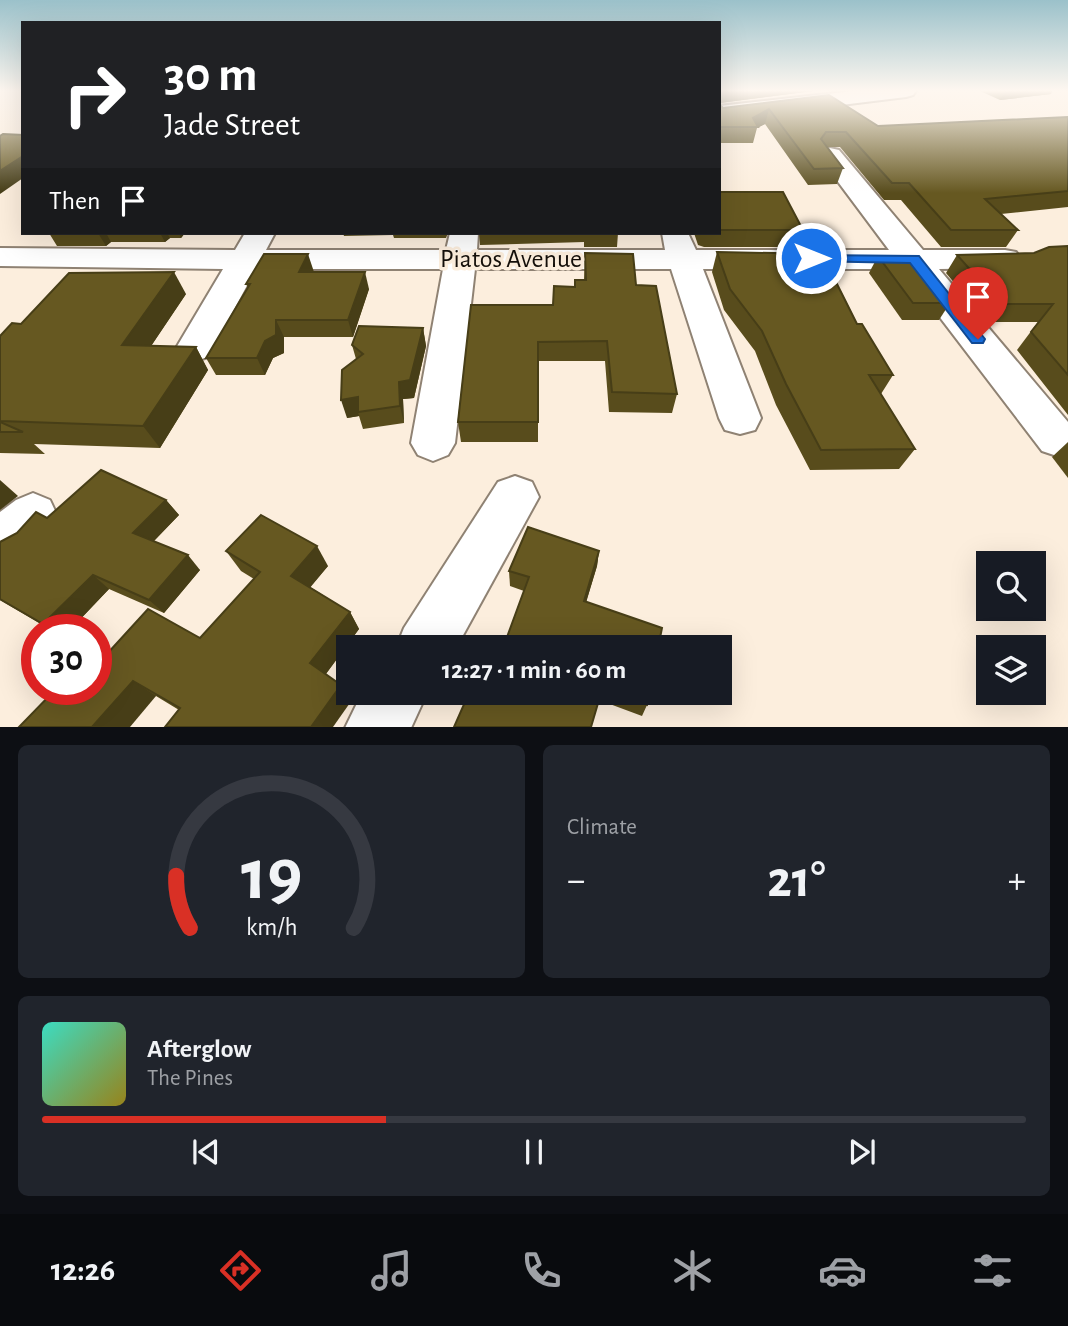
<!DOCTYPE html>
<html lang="en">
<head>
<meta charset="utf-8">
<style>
  :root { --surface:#171b24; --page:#20242c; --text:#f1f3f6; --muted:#9ea1a6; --line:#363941; --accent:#d93025 }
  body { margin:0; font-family:"Alegreya Sans",sans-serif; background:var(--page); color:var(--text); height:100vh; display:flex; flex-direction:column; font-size:26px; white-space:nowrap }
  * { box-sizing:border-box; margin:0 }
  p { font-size:23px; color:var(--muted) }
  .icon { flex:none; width:38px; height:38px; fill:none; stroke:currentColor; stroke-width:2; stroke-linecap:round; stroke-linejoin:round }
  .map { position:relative; height:727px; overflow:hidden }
  .sheet { display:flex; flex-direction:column; gap:18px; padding:18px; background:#0d0f14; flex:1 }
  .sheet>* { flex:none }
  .guide { position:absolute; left:21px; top:21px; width:700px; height:214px; border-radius:0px; box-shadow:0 7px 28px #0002; background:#202124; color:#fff; overflow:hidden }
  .controls { position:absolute; left:976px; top:551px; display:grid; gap:14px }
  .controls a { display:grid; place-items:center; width:70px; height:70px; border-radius:0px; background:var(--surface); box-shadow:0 7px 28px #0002; font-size:35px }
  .speed { position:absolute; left:21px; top:614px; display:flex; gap:14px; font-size:35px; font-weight:700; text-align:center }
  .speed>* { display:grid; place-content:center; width:91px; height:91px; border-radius:50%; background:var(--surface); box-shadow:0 7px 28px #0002; line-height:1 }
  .speed .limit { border:10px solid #d22; background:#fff; color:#111 }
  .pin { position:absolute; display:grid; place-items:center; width:60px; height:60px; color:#fff; margin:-72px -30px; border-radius:50% 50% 50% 0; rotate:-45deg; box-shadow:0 0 7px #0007 }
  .pin .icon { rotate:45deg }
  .me { position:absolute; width:77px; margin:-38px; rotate:90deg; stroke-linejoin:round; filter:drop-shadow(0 0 5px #0008) }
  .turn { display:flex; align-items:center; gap:24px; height:147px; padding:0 28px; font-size:32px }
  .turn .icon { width:91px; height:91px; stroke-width:2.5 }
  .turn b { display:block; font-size:49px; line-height:60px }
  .then { display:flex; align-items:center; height:66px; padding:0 28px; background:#0003; gap:14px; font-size:26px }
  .big { font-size:52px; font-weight:700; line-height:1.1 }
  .sheet .widget { flex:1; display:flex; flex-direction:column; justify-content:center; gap:10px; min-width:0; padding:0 24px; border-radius:10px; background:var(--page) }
  .sheet .dial { align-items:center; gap:0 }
  .dial svg { height:182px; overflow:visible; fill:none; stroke:var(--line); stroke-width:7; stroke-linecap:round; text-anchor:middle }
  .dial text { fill:var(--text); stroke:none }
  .song { display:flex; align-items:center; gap:21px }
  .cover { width:84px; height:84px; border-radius:10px; background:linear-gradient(135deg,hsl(170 70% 55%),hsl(50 70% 35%)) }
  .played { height:7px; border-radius:4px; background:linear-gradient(90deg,var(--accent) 35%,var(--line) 35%) }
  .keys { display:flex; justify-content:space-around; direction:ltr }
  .heat { display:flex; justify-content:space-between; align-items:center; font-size:38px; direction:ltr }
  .sheet .tiles { flex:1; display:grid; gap:18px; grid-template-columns:1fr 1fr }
  .widget:last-child { grid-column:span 2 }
  .trip { position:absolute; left:336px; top:635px; width:396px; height:70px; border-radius:0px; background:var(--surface); box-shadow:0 7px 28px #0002; font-weight:700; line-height:70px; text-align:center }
  .tabs { display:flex; height:112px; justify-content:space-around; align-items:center; background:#090b0e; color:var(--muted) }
  .tabs .icon { width:49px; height:49px }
  .tabs .on { color:var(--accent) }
  .tabs b { font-size:32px; color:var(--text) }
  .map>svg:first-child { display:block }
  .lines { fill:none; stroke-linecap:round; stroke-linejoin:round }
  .minor-casing { stroke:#8f8273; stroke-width:4 }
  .minor { fill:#fff; fill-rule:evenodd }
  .wall { fill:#584c1c }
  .shaded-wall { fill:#473e17 }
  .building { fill:#665821; stroke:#473e17; stroke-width:2 }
  .route { fill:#1a73e8; stroke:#114b97; stroke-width:2 }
  .labels { text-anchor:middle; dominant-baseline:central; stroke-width:7; stroke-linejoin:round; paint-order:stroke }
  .street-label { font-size:26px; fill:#140f0a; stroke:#fceedd }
</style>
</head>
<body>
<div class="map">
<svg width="1068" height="728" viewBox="0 0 1068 728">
  <rect width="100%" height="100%" fill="#fceedd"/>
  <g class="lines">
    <g class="minor-casing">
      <g id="minor">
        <path d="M853,91H916L913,95L906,97L719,120V106Z"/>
        <path d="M830,148L839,150L923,250H1005L1016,252L1021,259L1016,266L1005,268L939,269L1068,422V453L1057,456L1042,451L903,269H703L761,418L755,430L740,434L725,430L719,418L671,269H475L455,443L448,455L433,461L418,455L411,443L443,269H256L208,357L195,361L182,357L176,348L223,269L0,266V248L235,250L245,233H275L266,250H446L450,233H478L477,250H665L662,233H688L696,250H889L818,155L821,150Z"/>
        <path d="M515,476L532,482L539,497L456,648H396L404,628L498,482Z"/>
        <path d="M33,493L50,500L57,515C46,539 24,556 0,565V512L16,500Z"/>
        <path d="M362,693H427L411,728H345Z"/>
      </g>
    </g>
    <use href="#minor" class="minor"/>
  </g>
  <g class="wall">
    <path d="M719,91H813L720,103V105L723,108L829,95L878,126L1068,117V207L1001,214L1018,230L1006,247H941L901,200H884L840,147H827L843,168L837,184L808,185L765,124L757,128L753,143H719Z"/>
    <path d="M980,91H1052L1051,94L1000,100Z"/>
    <path d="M719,192L803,230L797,247H704L698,245L694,233H719Z"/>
    <path d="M49,233H185L181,238H170L165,242H111L106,246H57Z"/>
    <path d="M343,233H448L446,238H394L393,235L344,236Z"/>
    <path d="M479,233H618L617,247H584V242L480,245Z"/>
    <path d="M1068,246V415L1017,350L1038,322H987L946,273L957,255L1034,253Z"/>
    <path d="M717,252L857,324L893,375L881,394L915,449L899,469L810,470L776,405L755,351L724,310L712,272Z"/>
    <path d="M585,253L636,285L677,394L672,413L609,412L605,361H538V442H461L458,422L553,305L574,287L575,280H584Z"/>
    <path d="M878,256L950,303L939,320H902L869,273Z"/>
    <path d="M314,272L369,289L353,337H284V353L273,358L265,375H216L206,358L248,288L246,284Z"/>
    <path d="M186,294L151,346L196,347L208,370L160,448L34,444L45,454L0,453V336L21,324Z"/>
    <path d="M423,328L426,346L414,398L403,399L404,423L363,429L359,416L347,418L356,359L352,345Z"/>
    <path d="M1068,442V478L1052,457Z"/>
    <path d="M166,500L179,515L154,541L200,570L164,613L109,589L70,630H51L0,600V542L17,533L47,518Z"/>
    <path d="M226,551L328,566L310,587L350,612L359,629L326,674L352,700L179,710L156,696L19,727L200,638L254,579L241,571Z"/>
    <path d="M599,551L597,566L586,602L524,591L510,586L509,571Z"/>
    <path d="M469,693H649L647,705L642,716L599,700Z"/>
  </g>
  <g class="shaded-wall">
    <path d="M721,91H813L719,103Z"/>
    <path d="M1005,91H1052L1051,94L1000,100Z"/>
    <path d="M769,109L765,124L757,128L753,118Z"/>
    <path d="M23,156V178L0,194V171Z"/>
    <path d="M98,233H106L111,242L106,246Z"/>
    <path d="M160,233H167L170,238L165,242Z"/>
    <path d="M179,233H185L181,238Z"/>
    <path d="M308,254L314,272H299Z"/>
    <path d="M174,272L186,294L137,367L122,345Z"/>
    <path d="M365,272L369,289L353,337L348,320Z"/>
    <path d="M276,320L284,337V353L273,358L265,375L257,358Z"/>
    <path d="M423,328L426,346L414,398L403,399L404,423L400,406L399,382Z"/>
    <path d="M196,347L208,370L160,448L143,426Z"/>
    <path d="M358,397V412L359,416L347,418L341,400Z"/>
    <path d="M0,480L18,496L0,510Z"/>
    <path d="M166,500L179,515L147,548L133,533Z"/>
    <path d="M317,546L328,566L304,595L291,576Z"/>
    <path d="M599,551L597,566L582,616L584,601Z"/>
    <path d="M188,555L200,570L164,613L149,600Z"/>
    <path d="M93,575L109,589L70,630H52L43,624Z"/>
    <path d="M350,612L359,629L322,679L310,663Z"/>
    <path d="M133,681L156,696L130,727H92Z"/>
    <path d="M341,685L352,700L333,727H311Z"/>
  </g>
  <g class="building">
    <path d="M719,91H722L720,105L723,108L829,95L878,126L1068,117V191L985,199L1018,230H951L909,183H892L846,132H826L821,139L843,168L814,169L769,109L753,118L758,127H719Z"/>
    <path d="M3,134L23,135V156L0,171V136Z"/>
    <path d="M719,192H783L803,230H719Z"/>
    <path d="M1068,246V375L1031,332L1053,304H1001L957,255L1034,253L1049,247Z"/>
    <path d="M717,252L822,254L857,324H862L893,375H869L915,449L821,450L786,384L762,331L730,289Z"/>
    <path d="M585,253L633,254L636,285L656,286L677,394L612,392L607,341L538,342V422H458L471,305H553L554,286L575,287V280H586Z"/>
    <path d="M264,254H308L299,272H365L348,320H276V335L265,341L257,358H206L250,284H246Z"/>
    <path d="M878,256H912L950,303H913Z"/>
    <path d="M174,272L122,345L196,347L143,426L0,421V336L12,323L21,324L69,273Z"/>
    <path d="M359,326L423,328L410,380L399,382L400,406L358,412V397L341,400L342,370L363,354L352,345Z"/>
    <path d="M0,422L23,432H0Z"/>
    <path d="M101,470L166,500L133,533L188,555L149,600L93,575L43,624L0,599V542L17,533L36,512L47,518Z"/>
    <path d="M261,515L317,546L291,576L350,612L310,663L341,685L311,727H165L180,708L133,681L92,727H19L55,690H96V666L148,609L200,638L260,572L226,551Z"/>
    <path d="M528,527L599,551L584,601L662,628L658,648H503L529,577L509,571Z"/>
    <path d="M469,693H601L591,727H454Z"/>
    <path d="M615,693H649L647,705Z"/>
  </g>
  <linearGradient id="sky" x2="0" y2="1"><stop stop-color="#9bc1ca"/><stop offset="0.47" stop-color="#fef7f0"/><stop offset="1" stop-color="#fef7f0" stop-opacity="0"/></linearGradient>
  <rect width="1068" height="193" fill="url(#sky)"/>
  <path class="route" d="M811,255L919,256L985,339L983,343H972L910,263L806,261L804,258Z"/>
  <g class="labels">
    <g class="street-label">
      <text x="511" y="259">Piatos Avenue</text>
    </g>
  </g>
</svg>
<div class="controls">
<a><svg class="icon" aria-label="search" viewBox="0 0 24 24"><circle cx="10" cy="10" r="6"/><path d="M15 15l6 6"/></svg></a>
<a><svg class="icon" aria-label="layers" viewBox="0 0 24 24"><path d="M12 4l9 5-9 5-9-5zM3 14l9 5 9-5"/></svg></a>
</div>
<div class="speed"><div class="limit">30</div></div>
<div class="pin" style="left:978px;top:339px;background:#d93025"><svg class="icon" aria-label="arrive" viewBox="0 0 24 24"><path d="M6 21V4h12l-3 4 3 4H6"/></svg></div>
<svg class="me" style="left:811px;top:258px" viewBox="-20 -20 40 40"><circle r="17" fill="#1a73e8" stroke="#fff" stroke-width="3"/><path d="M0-11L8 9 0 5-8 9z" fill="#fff"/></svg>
<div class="trip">12:27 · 1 min · 60 m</div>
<div class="guide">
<div class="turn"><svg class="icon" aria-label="right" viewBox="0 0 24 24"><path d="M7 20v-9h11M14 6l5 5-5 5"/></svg><div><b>30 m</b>Jade Street</div></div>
<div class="then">Then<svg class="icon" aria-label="arrive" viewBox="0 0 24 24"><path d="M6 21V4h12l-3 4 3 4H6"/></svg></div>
</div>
</div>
<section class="sheet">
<div class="tiles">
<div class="widget dial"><svg viewBox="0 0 100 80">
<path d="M14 69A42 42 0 1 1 86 69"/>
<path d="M14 69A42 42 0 0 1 8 46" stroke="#d93025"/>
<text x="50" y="56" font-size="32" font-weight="700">19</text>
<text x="50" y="72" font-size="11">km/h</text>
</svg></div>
<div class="widget"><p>Climate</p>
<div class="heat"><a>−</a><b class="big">21°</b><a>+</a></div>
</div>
<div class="widget">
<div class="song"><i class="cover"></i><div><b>Afterglow</b><p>The Pines</p></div></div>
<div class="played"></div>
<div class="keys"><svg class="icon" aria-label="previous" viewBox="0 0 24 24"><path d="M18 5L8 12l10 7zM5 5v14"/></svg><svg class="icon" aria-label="pause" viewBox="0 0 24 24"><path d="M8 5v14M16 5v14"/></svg><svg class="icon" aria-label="next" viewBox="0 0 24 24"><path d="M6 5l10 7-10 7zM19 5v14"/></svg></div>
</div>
</div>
</section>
<nav class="tabs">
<b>12:26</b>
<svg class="icon on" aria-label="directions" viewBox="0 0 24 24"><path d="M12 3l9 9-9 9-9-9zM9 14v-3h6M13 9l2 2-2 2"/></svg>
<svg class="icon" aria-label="music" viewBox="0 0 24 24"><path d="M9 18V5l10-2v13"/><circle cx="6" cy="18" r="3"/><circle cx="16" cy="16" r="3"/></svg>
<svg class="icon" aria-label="phone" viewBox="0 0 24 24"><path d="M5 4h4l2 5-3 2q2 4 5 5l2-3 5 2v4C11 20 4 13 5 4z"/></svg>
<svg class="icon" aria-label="climate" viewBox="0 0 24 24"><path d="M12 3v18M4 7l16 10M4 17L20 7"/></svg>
<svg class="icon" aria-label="car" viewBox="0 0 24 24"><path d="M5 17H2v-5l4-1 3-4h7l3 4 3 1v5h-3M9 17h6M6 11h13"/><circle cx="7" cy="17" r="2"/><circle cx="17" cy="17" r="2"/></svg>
<svg class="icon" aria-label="filters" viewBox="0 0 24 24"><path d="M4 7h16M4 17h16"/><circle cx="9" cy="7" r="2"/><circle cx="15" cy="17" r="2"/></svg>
</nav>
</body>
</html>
